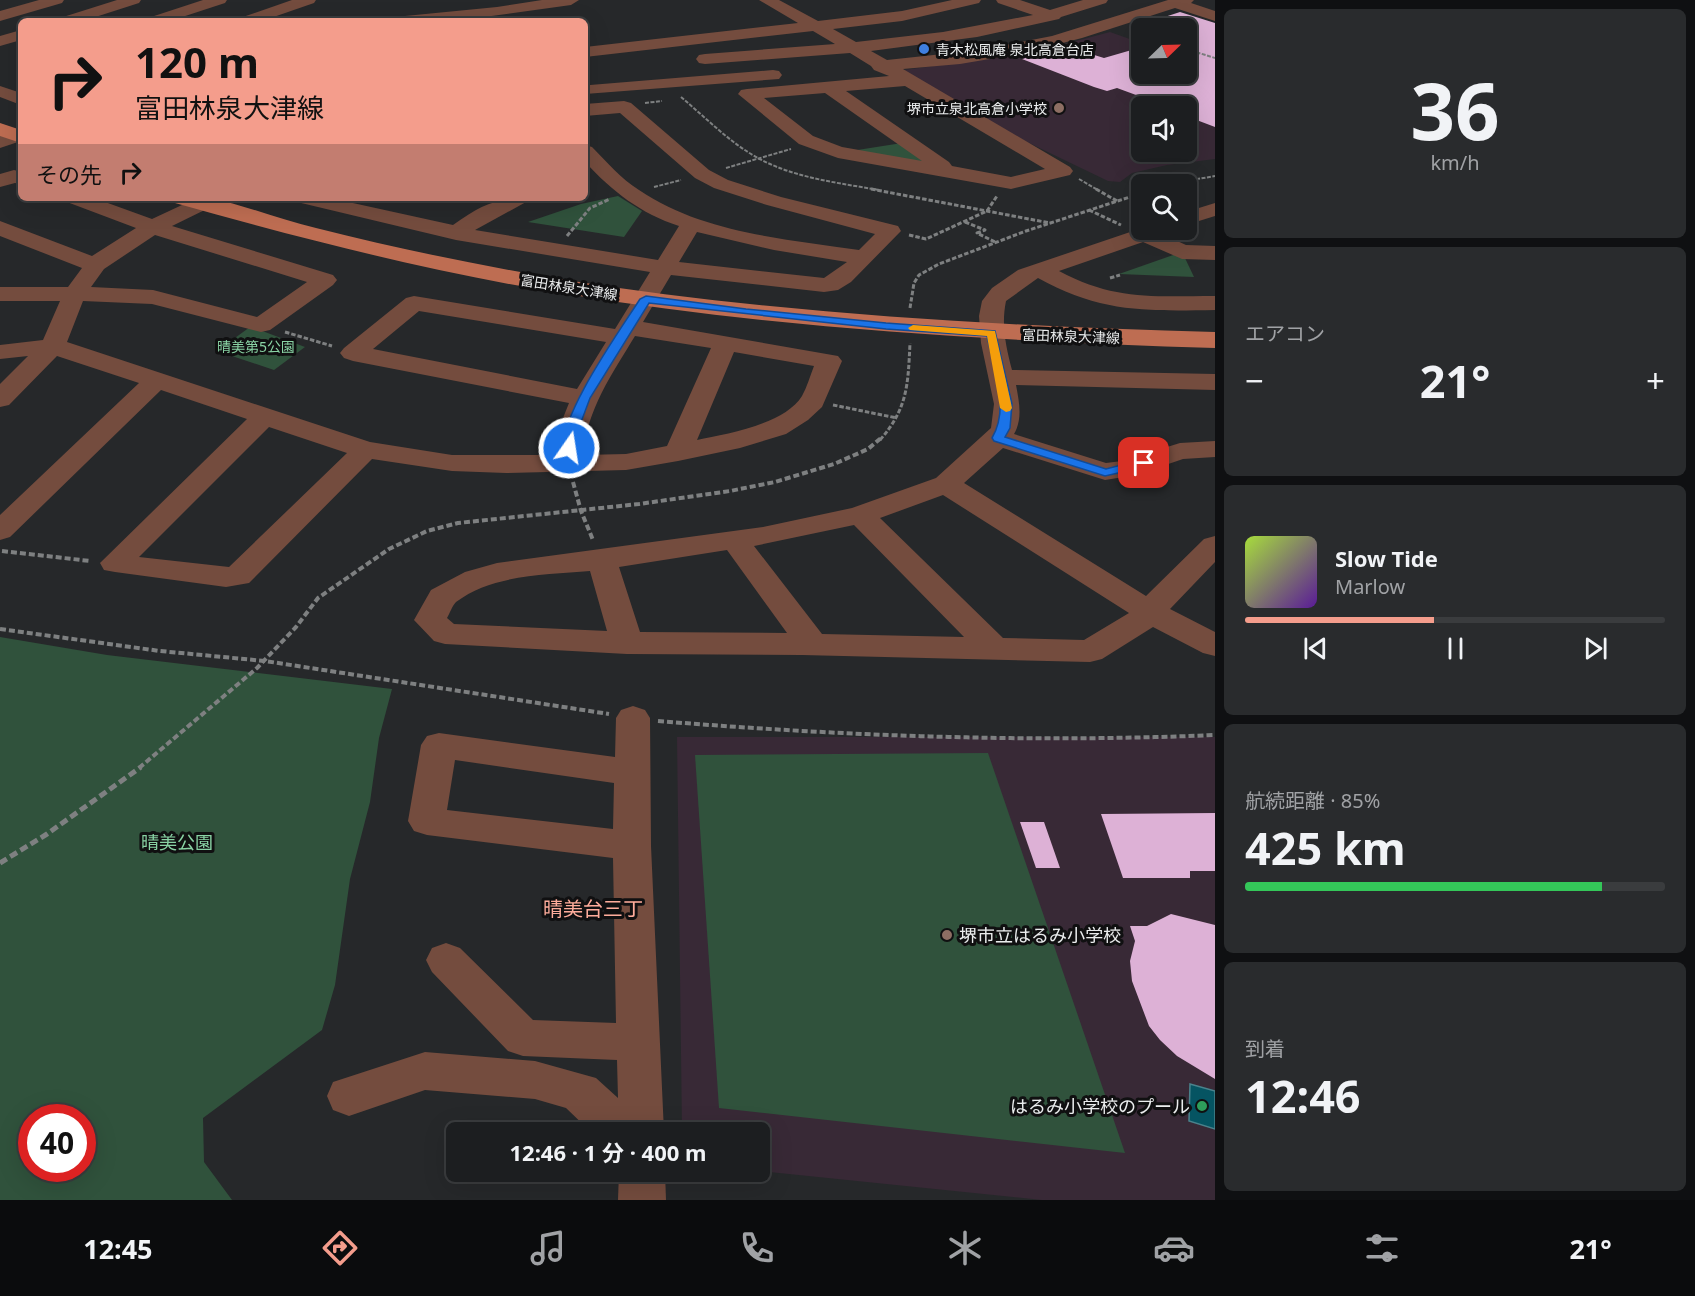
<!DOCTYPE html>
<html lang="ja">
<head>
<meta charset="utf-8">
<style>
  :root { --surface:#1c1e20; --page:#292b2d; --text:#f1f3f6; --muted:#a0a2a5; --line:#3a3c3e; --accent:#f49d8c }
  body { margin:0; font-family:"Noto Sans","Noto Sans JP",sans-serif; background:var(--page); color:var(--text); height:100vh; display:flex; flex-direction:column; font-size:22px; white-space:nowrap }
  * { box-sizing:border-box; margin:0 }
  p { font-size:20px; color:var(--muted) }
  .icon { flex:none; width:33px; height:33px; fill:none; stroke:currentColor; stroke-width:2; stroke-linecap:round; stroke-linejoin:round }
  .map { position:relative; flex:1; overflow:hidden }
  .side { display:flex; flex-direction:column; gap:9px; padding:9px; background:#0f1012; width:480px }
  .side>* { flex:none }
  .top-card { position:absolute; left:18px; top:18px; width:570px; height:183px; border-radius:9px; box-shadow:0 6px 24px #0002,0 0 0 2px var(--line); background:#f49d8c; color:#111; overflow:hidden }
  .needle { width:39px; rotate:67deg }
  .buttons { position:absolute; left:1131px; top:18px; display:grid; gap:12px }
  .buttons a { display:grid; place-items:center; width:66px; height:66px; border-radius:9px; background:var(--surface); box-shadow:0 6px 24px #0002,0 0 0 2px var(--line); font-size:30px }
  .speed { position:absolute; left:18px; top:1104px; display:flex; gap:12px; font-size:30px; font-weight:700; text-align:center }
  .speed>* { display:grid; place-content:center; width:78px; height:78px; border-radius:50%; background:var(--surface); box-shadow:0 6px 24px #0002,0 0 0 2px var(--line); line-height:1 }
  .speed .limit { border:9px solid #d22; background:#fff; color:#111 }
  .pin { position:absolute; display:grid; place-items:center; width:51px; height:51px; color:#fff; margin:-26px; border-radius:12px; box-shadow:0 3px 9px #0006 }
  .me { position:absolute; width:66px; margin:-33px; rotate:13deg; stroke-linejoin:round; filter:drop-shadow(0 0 4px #0008) }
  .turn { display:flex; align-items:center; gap:21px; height:126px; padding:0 18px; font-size:27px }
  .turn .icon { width:78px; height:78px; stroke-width:2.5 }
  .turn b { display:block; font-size:42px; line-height:51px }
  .then { display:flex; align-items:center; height:57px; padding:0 18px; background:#0003; gap:12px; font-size:22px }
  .big { font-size:45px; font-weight:700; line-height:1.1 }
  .side .card { flex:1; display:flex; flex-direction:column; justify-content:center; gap:9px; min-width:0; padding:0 21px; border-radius:9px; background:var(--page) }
  .side .dial { align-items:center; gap:0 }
  .dial b { font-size:78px; line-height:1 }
  .song { display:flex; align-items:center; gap:18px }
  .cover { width:72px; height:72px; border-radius:9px; background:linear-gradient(135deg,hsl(80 70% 55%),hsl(270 70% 35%)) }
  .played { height:6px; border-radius:3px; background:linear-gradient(90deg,var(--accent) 45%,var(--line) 45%) }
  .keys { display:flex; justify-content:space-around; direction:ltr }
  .heat { display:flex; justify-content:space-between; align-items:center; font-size:33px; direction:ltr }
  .charge { height:9px; border-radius:4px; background:linear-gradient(90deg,#34c759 85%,var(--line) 0) }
  .trip { position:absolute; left:446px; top:1122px; width:324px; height:60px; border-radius:9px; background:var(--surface); box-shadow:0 6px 24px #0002,0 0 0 2px var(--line); font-weight:700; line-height:60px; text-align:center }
  .tab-bar { display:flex; height:96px; justify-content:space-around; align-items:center; background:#0b0c0d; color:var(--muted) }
  .tab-bar .icon { width:42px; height:42px }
  .tab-bar .selected { color:var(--accent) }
  .tab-bar b { font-size:27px; color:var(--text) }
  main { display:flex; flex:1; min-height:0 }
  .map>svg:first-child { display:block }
  .education { fill:#382936; fill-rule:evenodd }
  .green { fill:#30523c; fill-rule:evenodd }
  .water { fill:#055462; stroke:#4a828c; stroke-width:1.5 }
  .building { fill:#ddb1d6 }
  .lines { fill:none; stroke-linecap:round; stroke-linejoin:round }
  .path-far3 { stroke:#7e8081; stroke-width:2; stroke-dasharray:4 1.5; stroke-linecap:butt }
  .path-far2 { stroke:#7e8081; stroke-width:3; stroke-dasharray:4.5 2; stroke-linecap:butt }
  .path-far1 { stroke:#7e8081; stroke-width:4; stroke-dasharray:6 3; stroke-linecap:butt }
  .path { stroke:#7e8081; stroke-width:5; stroke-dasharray:8 4; stroke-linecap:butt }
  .minor { fill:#744c3e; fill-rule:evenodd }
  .major { fill:#be6d52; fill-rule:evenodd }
  .route { fill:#1a73e8; stroke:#114b97; stroke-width:1.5 }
  .slow { fill:#f59e0b }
  .shop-dot { fill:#3f7fe0; stroke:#101011; stroke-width:2 }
  .education-dot { fill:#8d6e63; stroke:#101011; stroke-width:2 }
  .leisure-dot { fill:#2e9e5b; stroke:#101011; stroke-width:2 }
  .labels { text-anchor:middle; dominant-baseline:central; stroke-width:6; stroke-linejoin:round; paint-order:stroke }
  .far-poi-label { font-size:14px; fill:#ebedee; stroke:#101011; text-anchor:start }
  .far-street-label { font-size:14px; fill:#ebedee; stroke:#101011 }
  .far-park-label { font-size:14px; fill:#89d3a4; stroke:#101011 }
  .near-park-label { font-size:18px; fill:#89d3a4; stroke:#101011 }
  .near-poi-label { font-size:18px; fill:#ebedee; stroke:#101011; text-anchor:start }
  .near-neighbourhood-label { font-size:20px; fill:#feac9b; stroke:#101011 }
</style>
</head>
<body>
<main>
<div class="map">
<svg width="1215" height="1200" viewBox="0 0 1215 1200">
  <rect width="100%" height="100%" fill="#26282a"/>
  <g class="education">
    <path d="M1110,32L1141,43L1142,74H1186L1215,67V159L1167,165L1132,173L1120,182L1108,181L1025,141L974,112L979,110L961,102L956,103L903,70L1027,54ZM1142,106H1186V152H1142Z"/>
    <path d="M677,737H1215V1200H1042L759,1171V1132H682Z"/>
  </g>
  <g class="green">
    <path d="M902,143L932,164L851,151Z"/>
    <path d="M618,196L642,211L624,237L528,222L581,204Z"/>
    <path d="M1176,254L1184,256L1194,277L1119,274Z"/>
    <path d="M250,327L257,329L305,347L274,370L217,351Z"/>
    <path d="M0,637L107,655L392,689L379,738L370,802L350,879L335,985L322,1030L203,1118L204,1162L232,1200H0ZM32,1118H82V1168H32Z"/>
    <path d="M988,753L1125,1153L719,1108L695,755Z"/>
  </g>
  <path class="water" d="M1190,1084L1215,1091V1129L1189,1121Z"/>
  <g class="building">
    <path d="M1180,12L1215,23V127L1186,116V106H1166L1117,88L1107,91L1094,87L1022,59L1065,46L1104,58L1142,47V74L1186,75V28H1141L1140,25Z"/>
    <path d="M1215,813V871H1190V878H1123L1101,814Z"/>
    <path d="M1020,822H1044L1060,868H1036Z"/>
    <path d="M1171,914L1215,925V1079L1177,1056L1160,1040L1149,1026L1132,981L1130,961L1135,941L1130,926H1147Z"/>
  </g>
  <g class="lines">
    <g class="path-far3">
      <path d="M1186,49L1215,58"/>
      <path d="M681,97C705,117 730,143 758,158C794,178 839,183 879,190"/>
      <path d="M645,103L662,101"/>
      <path d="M726,168L791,149"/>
      <path d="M1079,179L1098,190"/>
      <path d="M1169,184L1215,176"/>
      <path d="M654,187L681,180"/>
    </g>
    <g class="path-far2">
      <path d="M871,189L1050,223"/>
      <path d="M1096,189L1117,201"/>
      <path d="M1089,210L1121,225"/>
      <path d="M965,222L985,230L977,233L995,242"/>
      <path d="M909,235L926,239L987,211L997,196"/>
      <path d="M567,236L590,208L610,199"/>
      <path d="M1110,278L1120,275"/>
      <path d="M910,308L914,283L919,275L939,264L1026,231L1142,193"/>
      <path d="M285,332L332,346"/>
      <path d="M833,405L897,418"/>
      <path d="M880,440C908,408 908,384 910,343"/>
    </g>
    <g class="path-far1">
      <path d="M573,482L581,511L593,540"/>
      <path d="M2,551L90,561"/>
      <path d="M0,629L160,651L265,661L609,714"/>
      <path d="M658,721C844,736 1029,743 1215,735"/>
      <path d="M139,768L257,668L296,627L318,598L389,549L427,531L458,523L639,504L730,491L775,482L834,464L868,449L881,438"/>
    </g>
    <path class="path" d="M0,863L47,834L141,767"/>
    <g class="minor">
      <path d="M39,0H64L62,3L0,21V11Z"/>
      <path d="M117,0H141L139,3L83,21H58L60,18Z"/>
      <path d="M203,0H227L225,3L170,21H146L148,18Z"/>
      <path d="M292,0H316L314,3L262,21H238L240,18Z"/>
      <path d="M542,0H579L571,5L455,21H397L405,16L497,7Z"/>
      <path d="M759,0H779L818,21L902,11L952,0H981L979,3L902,21L833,29L856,42L943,32L1033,15L998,3L996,0H1020L1050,10L1083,0H1108L1106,3L1061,17L1059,19L977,37L871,51L887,60L980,50L1052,36L1168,0H1194L1191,3L1215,11V21L1175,8L1082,38L1020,54L960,64L903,69L1070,167L1073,171L1070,175L1011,189L838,158L799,144L738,94L741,90L747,89L889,76L874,70L871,66L850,53L705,64L699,63L696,59L699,55L705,54L835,44L813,31L585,57V47L798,23ZM905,86L1045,169L1011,177L952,166L949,162L846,91ZM825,93L922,161L842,147L813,136L764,98Z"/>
      <path d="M21,30V40L0,46V36Z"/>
      <path d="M773,70L779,71L782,75L779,79L585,94V86L590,85Z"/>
      <path d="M0,86L21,93V105L0,97Z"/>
      <path d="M624,101L631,103L709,170L728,180L781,197L898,226L901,231L851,282L838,290L824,292L671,275L643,322L838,356L842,361L822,407L808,420L786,434L740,448L678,461L626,470L506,473L452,471L372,459L249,583L226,587L115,572L104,570L100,563L247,419L161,390L10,537L0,540V515L139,383L57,356L9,405L0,407V384L28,356L0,359V345L43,340L60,301H0V287H68L82,268L0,236V221L92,256L136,228L67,202L64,198H94L152,219L197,198H224L221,202L172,226L333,275L337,280L333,285L270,330L261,332L152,304L83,301L67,342L370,442L452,455H555L557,433L569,403L353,361L344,358L340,353L344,348L406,298L414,296L615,329L650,272L456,240L297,202L294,198H330L453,225C481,205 495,198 529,198L526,202L475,230L658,260L679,226C641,214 612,191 585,162V145L592,147C607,162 621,179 639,190C702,233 785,239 859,250L875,234L767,205L714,188L695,178L620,113L585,116V104ZM697,232L774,250L847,262L824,278L679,262ZM155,235L307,282L257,317L153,290L91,287L104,269ZM419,311L606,342L577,389L373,349ZM635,336L711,348L667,446L626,454L583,455C587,409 612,374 635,336ZM734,352L814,366C810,376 807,387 802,396C785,424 727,434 697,440ZM269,427L347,453L229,567L139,557Z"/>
      <path d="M21,129V141L0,148V136Z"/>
      <path d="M14,170L21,172V184L15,183L0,187V174Z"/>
      <path d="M1215,203V216L1186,225V212Z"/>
      <path d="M1142,228L1168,230L1164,235L1186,245L1215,246V260L1182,259L1143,242L1059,271C1115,301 1154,296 1215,296V310C1146,311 1101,313 1038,278L1006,301C1001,325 1006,347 1012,370L1215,374V390L1016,385C1019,401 1023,419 1014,434L1106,463L1122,461L1180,443L1215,441V457L1183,459L1136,475L1105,480L1003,448L964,483L1146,596L1204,539L1215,536V562L1170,609L1215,632V656L1203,653L1153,627L1102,659L1090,662L802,655L627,654L445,644L434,641L414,620L431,590L465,572L497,563L763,527L852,508L936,478L991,428L994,404L981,343L979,316L982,301L992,288L1018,270ZM943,495L1129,613L1084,640L1003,638L880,518ZM854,525L964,637L822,634L754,546ZM727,550L787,633L640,632L619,567ZM590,571L607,631L454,624L447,618C450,613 452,606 456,602C493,574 546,575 590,571Z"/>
      <path d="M633,706L645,710L650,718L651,846L664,1132H591L566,1108L535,1099L425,1090L349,1116L333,1110L327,1096L333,1082L425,1052L535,1061L596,1078L618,1098L617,1060L523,1056L508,1051L432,972L426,960L432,948L446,943L460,948L533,1020L616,1023L613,858L427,835L414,831L408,821L421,745L427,736L439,733L615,757L616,718L621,710ZM455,760L614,783L613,829L447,810Z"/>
      <path d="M619,1172H665L666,1200H618Z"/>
    </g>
    <g class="major">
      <path d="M0,123L21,130V143L0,136Z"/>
      <path d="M172,198C184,198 197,196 209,198C245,205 281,220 316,228C399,249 482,266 566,280C781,314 998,326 1215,332V348C998,341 781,329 567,294C434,273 304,239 175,203Z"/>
    </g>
  </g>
  <path class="route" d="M646,296L746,309L886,323L995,331L1012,404L1010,428L1005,437L1106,469L1144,459L1150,463L1149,466L1105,476L994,441L992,438C1010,408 994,368 987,336L886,329L649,303L590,398L577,433L574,451H565C554,422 623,326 640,299Z"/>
  <path class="slow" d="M913,325L995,331L1012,408L1010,411L1006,412L1000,408L987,336L910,330L908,328Z"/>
  <circle class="shop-dot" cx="924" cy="49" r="6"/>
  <g class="education-dot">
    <circle cx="1059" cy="108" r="6"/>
    <circle cx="947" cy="935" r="6"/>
  </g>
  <circle class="leisure-dot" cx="1202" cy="1106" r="6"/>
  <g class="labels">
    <g class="far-poi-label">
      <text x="936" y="49">青木松風庵 泉北高倉台店</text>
      <text x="1047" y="108" text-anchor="end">堺市立泉北高倉小学校</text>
    </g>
    <g class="far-street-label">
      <text transform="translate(569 287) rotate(9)">富田林泉大津線</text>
      <text transform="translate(1071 336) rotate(2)">富田林泉大津線</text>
    </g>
    <g class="far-park-label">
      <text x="256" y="346">晴美第5公園</text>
    </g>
    <g class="near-park-label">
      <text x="177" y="842">晴美公園</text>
    </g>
    <g class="near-poi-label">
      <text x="959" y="935">堺市立はるみ小学校</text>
      <text x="1190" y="1106" text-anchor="end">はるみ小学校のプール</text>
    </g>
    <g class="near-neighbourhood-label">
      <text x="593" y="908">晴美台三丁</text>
    </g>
  </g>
</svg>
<div class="buttons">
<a><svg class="needle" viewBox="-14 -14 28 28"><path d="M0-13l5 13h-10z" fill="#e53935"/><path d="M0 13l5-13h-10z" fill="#a0a2a5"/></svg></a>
<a><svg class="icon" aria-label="sound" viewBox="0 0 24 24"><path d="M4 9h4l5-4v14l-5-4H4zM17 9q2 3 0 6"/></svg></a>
<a><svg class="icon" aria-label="search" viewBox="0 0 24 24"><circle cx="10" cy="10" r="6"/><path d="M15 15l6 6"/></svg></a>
</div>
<div class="speed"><div class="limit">40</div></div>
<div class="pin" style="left:1144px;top:463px;background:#d93025"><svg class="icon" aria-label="arrive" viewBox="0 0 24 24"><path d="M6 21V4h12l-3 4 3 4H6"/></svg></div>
<svg class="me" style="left:569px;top:448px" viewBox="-20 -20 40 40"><circle r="17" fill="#1a73e8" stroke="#fff" stroke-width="3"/><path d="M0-11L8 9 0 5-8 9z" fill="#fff"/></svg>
<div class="trip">12:46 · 1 分 · 400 m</div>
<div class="top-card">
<div class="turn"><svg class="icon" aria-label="right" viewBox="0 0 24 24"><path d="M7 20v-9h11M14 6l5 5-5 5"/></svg><div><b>120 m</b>富田林泉大津線</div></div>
<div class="then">その先<svg class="icon" aria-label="right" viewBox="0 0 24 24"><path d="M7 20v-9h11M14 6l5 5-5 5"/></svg></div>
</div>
</div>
<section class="side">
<div class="card dial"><b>36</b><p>km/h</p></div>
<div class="card"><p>エアコン</p>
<div class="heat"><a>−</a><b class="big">21°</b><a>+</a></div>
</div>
<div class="card">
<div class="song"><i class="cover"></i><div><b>Slow Tide</b><p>Marlow</p></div></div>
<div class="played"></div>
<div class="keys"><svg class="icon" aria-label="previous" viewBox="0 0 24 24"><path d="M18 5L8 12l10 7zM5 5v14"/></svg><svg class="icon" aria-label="pause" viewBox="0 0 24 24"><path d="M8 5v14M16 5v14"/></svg><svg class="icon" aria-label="next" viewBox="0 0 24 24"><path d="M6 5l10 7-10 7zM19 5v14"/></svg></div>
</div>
<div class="card"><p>航続距離 · 85%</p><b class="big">425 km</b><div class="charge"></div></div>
<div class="card"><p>到着</p><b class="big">12:46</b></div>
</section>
</main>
<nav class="tab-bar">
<b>12:45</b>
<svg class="icon selected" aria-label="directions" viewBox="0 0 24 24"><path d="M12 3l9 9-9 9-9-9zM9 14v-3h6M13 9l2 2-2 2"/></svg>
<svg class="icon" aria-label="music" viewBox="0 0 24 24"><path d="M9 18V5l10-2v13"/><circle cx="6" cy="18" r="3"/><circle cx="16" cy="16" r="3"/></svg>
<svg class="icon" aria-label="phone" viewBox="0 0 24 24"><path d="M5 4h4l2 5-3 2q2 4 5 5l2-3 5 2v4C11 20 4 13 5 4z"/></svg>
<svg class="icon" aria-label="climate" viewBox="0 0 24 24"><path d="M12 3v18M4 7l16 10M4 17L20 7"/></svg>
<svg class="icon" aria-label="car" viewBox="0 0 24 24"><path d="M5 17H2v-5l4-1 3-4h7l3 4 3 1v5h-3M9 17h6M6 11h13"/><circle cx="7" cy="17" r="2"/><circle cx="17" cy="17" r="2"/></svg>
<svg class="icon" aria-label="filters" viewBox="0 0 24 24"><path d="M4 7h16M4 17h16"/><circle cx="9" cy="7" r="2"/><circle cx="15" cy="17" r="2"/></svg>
<b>21°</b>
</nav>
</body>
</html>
